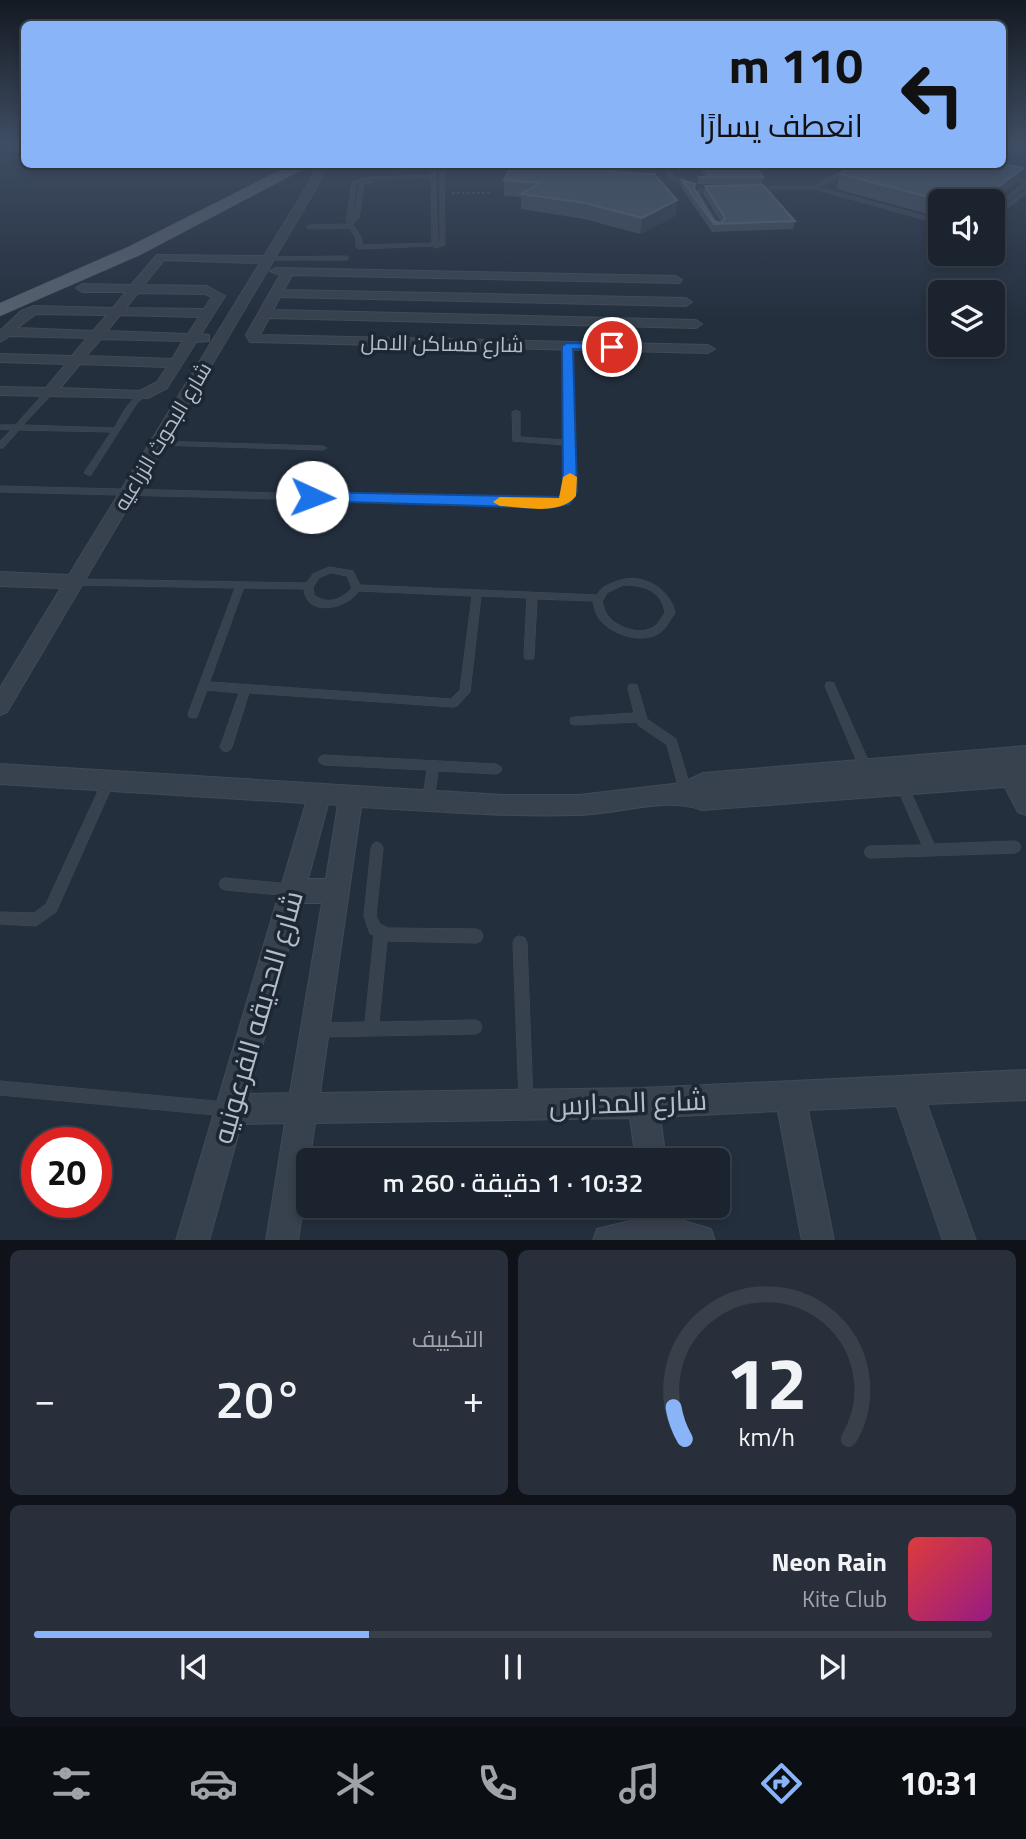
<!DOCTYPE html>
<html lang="ar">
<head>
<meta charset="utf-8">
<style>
  :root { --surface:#1b232e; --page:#282f3a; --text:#f1f3f6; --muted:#a0a4aa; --line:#39404a; --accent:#8ab4f8 }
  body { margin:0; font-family:"Titillium Web",Cairo,sans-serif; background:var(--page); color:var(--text); direction:rtl; height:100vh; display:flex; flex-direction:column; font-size:26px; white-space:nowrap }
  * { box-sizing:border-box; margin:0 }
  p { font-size:23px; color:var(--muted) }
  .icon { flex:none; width:38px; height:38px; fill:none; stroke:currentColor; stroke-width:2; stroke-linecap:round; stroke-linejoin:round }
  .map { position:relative; height:1240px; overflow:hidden; direction:ltr }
  .drawer { display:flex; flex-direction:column; gap:10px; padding:10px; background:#0f1319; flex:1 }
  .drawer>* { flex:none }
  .banner { position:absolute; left:21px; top:21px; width:985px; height:147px; border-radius:10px; box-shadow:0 4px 10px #0003,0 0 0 2px var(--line); direction:rtl; background:#8ab4f8; color:#111; overflow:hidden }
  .controls { position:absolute; left:928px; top:189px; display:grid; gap:14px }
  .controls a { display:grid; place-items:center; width:77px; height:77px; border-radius:10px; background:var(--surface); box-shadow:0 4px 10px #0003,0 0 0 2px var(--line); font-size:35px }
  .speed { position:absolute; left:21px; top:1127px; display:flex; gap:14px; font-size:35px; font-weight:700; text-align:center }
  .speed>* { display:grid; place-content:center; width:91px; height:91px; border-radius:50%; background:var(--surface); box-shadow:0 4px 10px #0003,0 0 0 2px var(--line); line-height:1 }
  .speed .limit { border:10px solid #d22; background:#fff; color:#111 }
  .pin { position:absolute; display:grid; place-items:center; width:60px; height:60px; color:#fff; margin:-30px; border:4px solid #fff; border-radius:50%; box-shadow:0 2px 7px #0007 }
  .me { position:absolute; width:77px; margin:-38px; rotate:92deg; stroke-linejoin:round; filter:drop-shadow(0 0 5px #0008) }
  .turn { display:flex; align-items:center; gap:24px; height:147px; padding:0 28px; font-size:32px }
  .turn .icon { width:91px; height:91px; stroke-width:2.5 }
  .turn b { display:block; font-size:49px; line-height:60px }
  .big { font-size:52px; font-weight:600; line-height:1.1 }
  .drawer .tile { flex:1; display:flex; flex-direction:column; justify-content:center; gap:10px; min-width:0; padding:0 24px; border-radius:10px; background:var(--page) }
  .drawer .dial { align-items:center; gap:0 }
  .dial svg { height:182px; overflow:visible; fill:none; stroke:var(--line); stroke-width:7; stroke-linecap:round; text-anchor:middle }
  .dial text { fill:var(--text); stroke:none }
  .song { display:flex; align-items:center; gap:21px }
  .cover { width:84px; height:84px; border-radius:10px; background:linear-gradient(135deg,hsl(0 70% 55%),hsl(310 70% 35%)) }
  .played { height:7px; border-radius:4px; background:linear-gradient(90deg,var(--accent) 35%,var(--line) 35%) }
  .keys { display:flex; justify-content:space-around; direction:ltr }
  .heat { display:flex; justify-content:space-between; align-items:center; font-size:38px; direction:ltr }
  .drawer .tiles { flex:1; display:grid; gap:10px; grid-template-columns:1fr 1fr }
  .tile:last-child { grid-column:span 2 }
  .trip { position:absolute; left:296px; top:1148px; width:434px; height:70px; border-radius:10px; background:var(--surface); box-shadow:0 4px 10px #0003,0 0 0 2px var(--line); font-weight:600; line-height:70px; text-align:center; direction:rtl }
  .tabs { display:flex; height:112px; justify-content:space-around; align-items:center; background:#0b0e12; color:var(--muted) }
  .tabs .icon { width:49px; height:49px }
  .tabs .selected { color:var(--accent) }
  .tabs b { font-size:32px; color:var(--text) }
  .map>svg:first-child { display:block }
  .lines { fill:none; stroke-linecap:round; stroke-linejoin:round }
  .lane-casing { stroke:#414a57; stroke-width:1 }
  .street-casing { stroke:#414a57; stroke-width:2 }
  .primary-casing { stroke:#414a57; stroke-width:1 }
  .path { stroke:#3f5557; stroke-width:2; stroke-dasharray:2.5 2.5; stroke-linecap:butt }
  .lane { fill:#38414e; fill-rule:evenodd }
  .street { fill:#38414e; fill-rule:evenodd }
  .primary { fill:#56606e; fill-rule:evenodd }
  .wall { fill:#3f4b5c }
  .shaded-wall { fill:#2f3b4b }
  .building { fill:#4b5868; stroke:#5c6777; stroke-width:2 }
  .route { fill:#1a73e8; stroke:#114b97; stroke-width:2 }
  .slow { fill:#f59e0b }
  .labels { text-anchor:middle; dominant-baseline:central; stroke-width:7; stroke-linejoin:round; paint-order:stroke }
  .far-street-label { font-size:21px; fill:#b4bcc9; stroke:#1d2633 }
  .near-street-label { font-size:28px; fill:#b4bcc9; stroke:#1d2633 }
</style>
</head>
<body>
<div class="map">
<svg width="1026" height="1241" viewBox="0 0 1026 1241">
  <rect width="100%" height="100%" fill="#242f3e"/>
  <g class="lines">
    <g class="lane-casing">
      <g id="lane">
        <path d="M1003,147L1026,152V154L1003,149Z"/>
        <path d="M431,164H435L438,243L440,242V164H444L445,245L435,248L432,246L359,249L356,247V239L350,228L309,229L306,227L309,225L349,224L346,220L352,182L369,177L431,175ZM431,178L432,243L362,245V239L353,224L359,218L364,185L374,181L372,180L360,184L353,218L352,219L356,184L369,179Z"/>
        <path d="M662,164H667L675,178L694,186V188L671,180Z"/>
        <path d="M828,164H836L851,171L819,187L940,220V224L814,189H754L752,188L754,187L814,186L843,170Z"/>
        <path d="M1004,176L1026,180V186L992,213V209L1024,182L1004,178Z"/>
        <path d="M715,188L717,190L702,191L700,194L721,227L718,229L715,227L695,194L699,189Z"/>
        <path d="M1024,191H1026V194L992,220V215Z"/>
        <path d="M268,257L346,256L349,258L346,260H266V258Z"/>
        <path d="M567,344L570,346L574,491L567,503L557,506L0,492V486L557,500L561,499L566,491L565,445L513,441L512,412L516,410L520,412V437L565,440L564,346Z"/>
        <path d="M47,390H53L54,392L23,425L114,428C122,415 130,395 146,393L147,395L137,403L91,475H88L84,473L111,432L19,430L3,448H0V441L11,430L0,429V425H15Z"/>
        <path d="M154,441L323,446L327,448L323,450L157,445H154Z"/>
        <path d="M330,567L353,571L360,585L597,595C601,587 607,585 615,582C639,571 670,587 675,613C671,618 667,627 662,631C644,646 610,635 598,617C595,612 594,606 593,601L537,599L534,656L533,659H525L524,656L527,598L481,596L470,692L457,706L453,707L249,693L232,747L230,750L226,752L222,750L220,747L239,693L207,690L197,717L193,718L189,717L188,714L235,588L75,585L70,582L75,579L306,583L313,574ZM331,573L347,576L352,588C341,600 328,605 314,595L313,587L319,578ZM624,585C644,585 662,591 665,613C662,616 659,623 655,626C641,637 614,627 606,613C604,610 604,606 602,602L607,593ZM244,588L304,589C306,618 347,609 359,591L472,596L460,690L451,699L210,682Z"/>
        <path d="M830,682L834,683L835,686L872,769L870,772L866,774L862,772L860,769L825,686L826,683Z"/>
        <path d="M633,684L637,685L638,688L647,719L676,739L692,793L690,797L686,798L682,797L680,793L667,745L638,725L637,722L575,725L571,724L570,721L571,718L575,717L634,713L628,688L629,685Z"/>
        <path d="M324,755L496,764L500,766L502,769L500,772L496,774L438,771L434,802L432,806L428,807L424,806L422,802L427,770L324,765L320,763L318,760L320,757Z"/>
        <path d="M108,777L112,778L114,782L56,912L36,926L0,924V912L34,913L46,904L104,778Z"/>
        <path d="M902,780L906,781L934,844L1015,841L1019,843L1021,847L1019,851L1015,853L870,858L866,856L864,852L866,848L870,846L922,845L896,785L898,781Z"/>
        <path d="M377,842L381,844L383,848L376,916L380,924L388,928L476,929L481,931L483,936L481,941L476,943L387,941L379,1022L475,1020L480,1022L482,1027L480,1032L475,1034L318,1037L313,1035L311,1030L313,1025L318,1023L365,1022L374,935L370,934L364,916L371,848L373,844Z"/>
        <path d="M225,878L291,884L295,886L297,890L295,894L291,896L225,890L221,888L219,884L221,880Z"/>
        <path d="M520,936L525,938L527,943L533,1101L531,1106L526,1108L521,1106L519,1101L513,943L515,938Z"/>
        <path d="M0,1081L226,1102L231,1104L233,1109L231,1114L226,1116L0,1095Z"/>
      </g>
    </g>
    <g class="street-casing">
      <g id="street">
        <path d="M314,164H324L322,178L7,712L0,715V688L61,588L0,586V572L69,575L260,263L164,260L144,285L207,286L225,296L201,334L209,335V341L196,342L167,388L148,398L0,395V387L46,388L66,364L0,362V354L72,356L87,338L10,336L0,342V331L21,311L34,306L113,308L126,292H82L76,288L82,284L131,285L157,255L264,256L312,178ZM138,293L205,294L212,297L204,309L126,308ZM36,314L107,315L93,331L17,328ZM120,315L199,317L188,334L107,331ZM101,339L183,341L172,359L86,356ZM80,364L167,367L157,382L140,391L60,388Z"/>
        <path d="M276,268L676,276L682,280L680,283L292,275L284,290L686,298L692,302L686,306L280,297L273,310L696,320L702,324L696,328L269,318L260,335L708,345L715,349L708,353L250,342L246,335L280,275L270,271Z"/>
        <path d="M1026,746V766L978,770L1026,766V815L1018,812L1005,787L702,810C663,796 617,815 575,815C504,817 432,811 361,807L320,1093L643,1088L1026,1070V1100L927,1104L976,1241H943L897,1106L808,1110L834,1241H802L778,1111L660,1117L666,1160H636L630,1118L315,1123L298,1241H266L285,1123L241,1124L209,1241H176L306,803L0,784V764L503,795H579L682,783L703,773ZM328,804L338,805L326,879H308ZM301,903H322L290,1093L249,1094Z"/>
        <path d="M640,1206H672L674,1218L711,1229L715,1241H593L597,1229L642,1218Z"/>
      </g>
    </g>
    <g class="primary-casing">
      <path id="primary" d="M293,164H313L140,255L0,316V303L128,247Z"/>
    </g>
    <path class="path" d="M452,193H491"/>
    <use href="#lane" class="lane"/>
    <use href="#street" class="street"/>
    <use href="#primary" class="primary"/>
  </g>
  <g class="wall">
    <path d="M697,164H754L763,177L762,185L697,184L698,177H705Z"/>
    <path d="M640,169L634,173L677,200L675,216L640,234L584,219L521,209V197L504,196V180Z"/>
    <path d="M840,174L1016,183L992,202V201H940V211L937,210L931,215L836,189Z"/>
    <path d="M682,180L694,188L714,221L721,223L703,194L705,186L795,221L793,229L712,232L681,187Z"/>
  </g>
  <g class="shaded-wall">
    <path d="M624,164H641L640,169L610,187L611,172Z"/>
    <path d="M1023,168L1016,183L992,202V201H983L984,198Z"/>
    <path d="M943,194L937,210L931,215L937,199Z"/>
    <path d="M968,194L965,201H950L952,197Z"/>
    <path d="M677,200L675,216L640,234L642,218Z"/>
  </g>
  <g class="building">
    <path d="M512,164H624L611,172L654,174L677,200L642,218L585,203L521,194L540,183L504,180Z"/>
    <path d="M702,164H754L763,177H698H710Z"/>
    <path d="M855,164H870L884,169L969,168L970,164H1003L1023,168L984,198L968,194L952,197L943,194L937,199L840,174Z"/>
    <path d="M682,180L695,184L694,188L714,221L721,223L725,218L705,186L763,185L795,221L714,224Z"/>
  </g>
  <linearGradient id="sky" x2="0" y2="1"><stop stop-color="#141a22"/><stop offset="0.45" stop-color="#3f4d63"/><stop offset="1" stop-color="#3f4d63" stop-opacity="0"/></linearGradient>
  <rect width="1026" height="319" fill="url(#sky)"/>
  <path class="route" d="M567,343L612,344L618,347L612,350L573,349L577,491L569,504L548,508L312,501L305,497L312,492L560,497L563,491L562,346Z"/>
  <path class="slow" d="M570,473L577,477L576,496C561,516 522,507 500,506L493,502L500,497L559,498L563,477Z"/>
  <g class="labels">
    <g class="far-street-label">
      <text transform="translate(442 343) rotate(1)">شارع مساكن الامل</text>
      <text transform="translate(162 436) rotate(-59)">شارع البحوث الزراعيه</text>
    </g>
    <g class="near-street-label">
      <text transform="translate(257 1017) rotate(-74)">شارع الحديقه الفرعونيه</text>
      <text transform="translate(628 1102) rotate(-2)">شارع المدارس</text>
    </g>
  </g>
</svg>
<div class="controls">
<a><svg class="icon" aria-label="sound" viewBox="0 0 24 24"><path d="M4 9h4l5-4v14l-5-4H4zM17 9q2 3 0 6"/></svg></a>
<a><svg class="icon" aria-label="layers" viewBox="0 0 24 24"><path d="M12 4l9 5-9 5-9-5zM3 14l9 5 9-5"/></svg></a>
</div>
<div class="speed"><div class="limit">20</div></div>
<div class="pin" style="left:612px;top:347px;background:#d93025"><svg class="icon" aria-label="arrive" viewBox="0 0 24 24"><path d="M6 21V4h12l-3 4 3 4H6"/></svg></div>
<svg class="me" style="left:312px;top:497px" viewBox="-20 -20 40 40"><circle r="19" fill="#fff"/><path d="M0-13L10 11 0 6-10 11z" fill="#1a73e8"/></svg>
<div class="trip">10:32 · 1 دقيقة · 260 m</div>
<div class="banner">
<div class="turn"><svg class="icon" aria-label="left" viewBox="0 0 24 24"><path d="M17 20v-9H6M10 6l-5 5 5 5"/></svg><div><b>110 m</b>انعطف يسارًا</div></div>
</div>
</div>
<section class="drawer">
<div class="tiles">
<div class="tile dial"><svg viewBox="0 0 100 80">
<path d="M14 69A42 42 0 1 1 86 69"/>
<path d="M14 69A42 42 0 0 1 9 55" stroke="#8ab4f8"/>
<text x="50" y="56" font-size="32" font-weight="700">12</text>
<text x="50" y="72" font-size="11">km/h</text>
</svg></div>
<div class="tile"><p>التكييف</p>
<div class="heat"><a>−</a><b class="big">20°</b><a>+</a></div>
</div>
<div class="tile">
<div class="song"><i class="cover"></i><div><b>Neon Rain</b><p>Kite Club</p></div></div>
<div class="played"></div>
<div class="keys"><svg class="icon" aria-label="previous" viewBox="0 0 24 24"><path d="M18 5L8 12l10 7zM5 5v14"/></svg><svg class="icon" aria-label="pause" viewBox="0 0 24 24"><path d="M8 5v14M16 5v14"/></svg><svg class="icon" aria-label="next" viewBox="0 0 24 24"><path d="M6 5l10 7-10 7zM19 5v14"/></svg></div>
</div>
</div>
</section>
<nav class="tabs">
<b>10:31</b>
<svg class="icon selected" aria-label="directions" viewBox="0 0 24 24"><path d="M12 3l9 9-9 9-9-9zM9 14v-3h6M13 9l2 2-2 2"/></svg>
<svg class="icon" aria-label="music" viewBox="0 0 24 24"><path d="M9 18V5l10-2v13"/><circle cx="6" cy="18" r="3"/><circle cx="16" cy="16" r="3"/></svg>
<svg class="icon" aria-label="phone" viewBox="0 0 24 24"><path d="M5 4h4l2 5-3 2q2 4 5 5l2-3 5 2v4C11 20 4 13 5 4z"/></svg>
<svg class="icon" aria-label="climate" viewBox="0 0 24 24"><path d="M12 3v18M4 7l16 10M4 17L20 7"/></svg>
<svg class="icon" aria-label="car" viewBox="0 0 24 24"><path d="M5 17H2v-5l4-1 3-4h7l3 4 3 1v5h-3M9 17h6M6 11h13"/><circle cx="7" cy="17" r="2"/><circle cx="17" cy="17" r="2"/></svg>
<svg class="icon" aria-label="filters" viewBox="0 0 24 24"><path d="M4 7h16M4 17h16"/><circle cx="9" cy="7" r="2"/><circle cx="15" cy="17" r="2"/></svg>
</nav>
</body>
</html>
